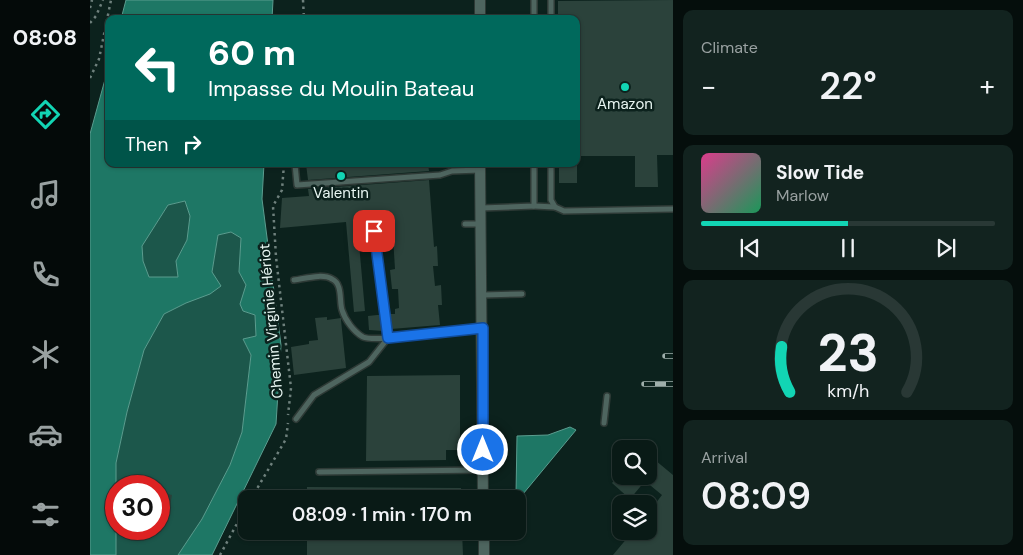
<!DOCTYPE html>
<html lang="en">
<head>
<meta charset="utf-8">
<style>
  :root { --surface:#091a16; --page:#12231f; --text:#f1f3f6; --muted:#99a1a1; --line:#293835; --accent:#12d5b4 }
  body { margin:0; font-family:"DM Sans",sans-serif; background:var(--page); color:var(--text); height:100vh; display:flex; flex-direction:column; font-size:19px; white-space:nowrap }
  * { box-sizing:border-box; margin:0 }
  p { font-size:16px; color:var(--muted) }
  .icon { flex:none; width:28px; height:28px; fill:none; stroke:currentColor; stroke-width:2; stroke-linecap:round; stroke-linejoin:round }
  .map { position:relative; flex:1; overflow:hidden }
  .details { display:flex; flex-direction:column; gap:10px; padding:10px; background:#050e0c; width:350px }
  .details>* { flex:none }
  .banner { position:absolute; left:15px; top:15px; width:475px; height:152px; border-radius:10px; box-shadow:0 1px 4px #0004,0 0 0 1px var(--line); background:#00695c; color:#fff; overflow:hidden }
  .buttons { position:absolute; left:522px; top:440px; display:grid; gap:10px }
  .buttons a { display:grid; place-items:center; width:45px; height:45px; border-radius:10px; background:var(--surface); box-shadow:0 1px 4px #0004,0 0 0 1px var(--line); font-size:25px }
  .speed { position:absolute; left:15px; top:475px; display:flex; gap:10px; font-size:25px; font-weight:700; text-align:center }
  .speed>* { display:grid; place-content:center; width:65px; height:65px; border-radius:50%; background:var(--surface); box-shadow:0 1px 4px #0004,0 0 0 1px var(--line); line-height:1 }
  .speed .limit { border:8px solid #d22; background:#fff; color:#111 }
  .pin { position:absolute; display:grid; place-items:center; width:42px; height:42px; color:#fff; margin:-21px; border-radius:10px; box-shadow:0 2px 8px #0006 }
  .me { position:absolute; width:55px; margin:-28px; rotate:0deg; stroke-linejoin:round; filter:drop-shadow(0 0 4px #0008) }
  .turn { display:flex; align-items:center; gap:18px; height:105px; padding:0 20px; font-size:22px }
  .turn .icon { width:65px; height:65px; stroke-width:2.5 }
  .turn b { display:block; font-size:35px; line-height:42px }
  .then { display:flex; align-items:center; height:48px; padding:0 20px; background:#0003; gap:10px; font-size:19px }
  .big { font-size:38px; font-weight:600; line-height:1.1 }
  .details .card { flex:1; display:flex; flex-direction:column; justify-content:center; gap:8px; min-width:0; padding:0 18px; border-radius:10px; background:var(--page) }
  .details .dial { align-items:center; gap:0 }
  .dial svg { height:130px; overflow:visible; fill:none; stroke:var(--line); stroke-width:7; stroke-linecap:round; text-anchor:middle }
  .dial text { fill:var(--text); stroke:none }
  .song { display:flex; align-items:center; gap:15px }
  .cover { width:60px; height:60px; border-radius:8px; background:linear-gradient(135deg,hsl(330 70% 55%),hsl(150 70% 35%)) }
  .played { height:5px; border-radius:2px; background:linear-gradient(90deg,var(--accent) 50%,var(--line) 50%) }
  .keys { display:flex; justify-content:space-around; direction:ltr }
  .heat { display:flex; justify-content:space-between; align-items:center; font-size:28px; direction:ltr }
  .trip { position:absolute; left:148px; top:490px; width:288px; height:50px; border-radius:10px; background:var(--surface); box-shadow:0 1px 4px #0004,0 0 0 1px var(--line); font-weight:600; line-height:50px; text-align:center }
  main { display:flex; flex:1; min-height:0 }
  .dock { display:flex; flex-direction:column; width:90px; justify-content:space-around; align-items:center; background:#040a09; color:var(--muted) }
  .dock .icon { width:35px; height:35px }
  .dock .current { color:var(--accent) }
  .dock b { font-size:22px; color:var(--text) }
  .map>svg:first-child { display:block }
  .forest { fill:#1c574b; fill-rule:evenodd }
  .water { fill:#1e7765; stroke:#5b9d8f; fill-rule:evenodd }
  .building { fill:#2b423b }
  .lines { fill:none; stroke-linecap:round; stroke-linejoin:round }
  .lane-casing { stroke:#2e3a36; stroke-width:8 }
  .street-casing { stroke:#2e3a36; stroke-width:12 }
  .path { stroke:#6f817d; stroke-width:2.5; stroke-dasharray:2.5 4; stroke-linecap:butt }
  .lane { stroke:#4e655f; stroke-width:5 }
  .street { stroke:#4e655f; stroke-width:10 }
  .rail-casing { stroke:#9fafab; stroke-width:5.5 }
  .rail { stroke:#0c221d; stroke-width:4; stroke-dasharray:11; stroke-linecap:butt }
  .route-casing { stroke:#114b97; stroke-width:12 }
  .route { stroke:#1a73e8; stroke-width:9 }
  .poi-dot { fill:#12d5b4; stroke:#0c221d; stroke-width:2 }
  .labels { text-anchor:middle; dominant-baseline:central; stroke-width:5; stroke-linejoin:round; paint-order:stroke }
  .poi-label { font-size:15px; fill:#e8f6f2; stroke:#0c221d }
  .street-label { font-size:15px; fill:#e8f6f2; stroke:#0c221d }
</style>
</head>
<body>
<main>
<nav class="dock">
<b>08:08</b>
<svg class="icon current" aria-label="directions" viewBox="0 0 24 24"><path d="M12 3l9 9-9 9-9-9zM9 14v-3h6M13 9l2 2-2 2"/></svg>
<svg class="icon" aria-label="music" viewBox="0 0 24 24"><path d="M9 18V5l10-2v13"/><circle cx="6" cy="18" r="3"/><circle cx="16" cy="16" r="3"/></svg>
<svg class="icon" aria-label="phone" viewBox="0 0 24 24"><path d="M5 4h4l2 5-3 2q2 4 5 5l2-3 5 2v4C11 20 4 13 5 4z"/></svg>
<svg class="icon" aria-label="climate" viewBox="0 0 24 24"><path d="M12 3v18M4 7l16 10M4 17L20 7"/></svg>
<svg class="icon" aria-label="car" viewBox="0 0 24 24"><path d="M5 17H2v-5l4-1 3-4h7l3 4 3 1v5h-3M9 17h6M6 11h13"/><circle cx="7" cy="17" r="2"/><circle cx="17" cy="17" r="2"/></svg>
<svg class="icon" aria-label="filters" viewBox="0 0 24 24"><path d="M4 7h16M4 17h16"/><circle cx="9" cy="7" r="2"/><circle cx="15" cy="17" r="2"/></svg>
</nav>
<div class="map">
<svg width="583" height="555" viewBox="0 0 583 555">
  <rect width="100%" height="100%" fill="#0c221d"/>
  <g class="forest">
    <path d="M96,201L100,216L97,240L86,261L88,277H59L53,261L51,246L78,205Z"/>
    <path d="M141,232L152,238L149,272L156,285L153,311L165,315L166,336L153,339L161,355L152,432L140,465L112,519L88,555H26V463L37,412L54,350L74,314L96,303L122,272L128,235ZM26,486H69V529H26Z"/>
  </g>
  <g class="water">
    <path d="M36,0H183L182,19H31Z"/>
    <path d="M19,65V164H174L172,199L191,345L186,424L122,555H88L112,519L140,465L152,432L161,355L153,339L166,336L165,315L153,311L150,304L156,285L149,272L151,238L141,232L128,235L122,272L131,286L120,294L96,303L74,314L54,350L37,412L26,463V555H0V134ZM95,201L100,216L97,240L86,261L88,277H59L53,261L52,246L78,205Z"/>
    <path d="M480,427L486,430L433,494H426L427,436L458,435Z"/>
  </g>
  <g class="building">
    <path d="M583,0V155H567L568,187H545V156H486V19H468V1Z"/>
    <path d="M216,164H338L339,171L218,180Z"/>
    <rect x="469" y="164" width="18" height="19"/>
    <path d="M339,180L344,247L347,246L348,266H343L345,286L351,285L352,305H348L350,325L301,329L299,314H305V309L309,308L308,289H302L300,270L305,269L303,237L296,238L295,218L267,221L275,311L264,312L256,222L190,228L192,198L219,196L218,189Z"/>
    <path d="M287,315H291L293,331L279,330L278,316Z"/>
    <path d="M237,317V320L251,318V320L256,368L204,375L201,347L219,344V341L228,340L225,318Z"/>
    <path d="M370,375V450H356V460L276,461L277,376Z"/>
    <path d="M559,455L583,475V555H523L543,531H559V512L572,495L555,481L540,499L522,483L528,476H559Z"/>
    <path d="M217,487L371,488L372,499H217Z"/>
    <path d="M69,492L82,495L80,506L69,504Z"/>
    <path d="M217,531H372L373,555H217Z"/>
  </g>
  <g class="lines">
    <g class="lane-casing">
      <g id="lane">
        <path d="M461,0V19"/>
        <path d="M366,18H390"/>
        <path d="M444,19V0"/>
        <path d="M205,164L207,185L350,175L362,171L390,170"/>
        <path d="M461,164V200L465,207L474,211L583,209"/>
        <path d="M444,206L465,207"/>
        <path d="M391,208L444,206V164"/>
        <path d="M375,224H391"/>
        <path d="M204,280C214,279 232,273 242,279C253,284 249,301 252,310C255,320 264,332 273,337C285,343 373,330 392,328"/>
        <path d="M393,295L432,294"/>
        <path d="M206,419L224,395L279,362L298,338L284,231"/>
        <path d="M514,423L517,396"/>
        <path d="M229,472L392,470"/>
      </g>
    </g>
    <g class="street-casing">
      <g id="street">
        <path d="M390,0V19"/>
        <path d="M390,164L393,499"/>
        <path d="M394,531V555"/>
      </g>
    </g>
    <g class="path">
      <path d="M213,0L214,19"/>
      <path d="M0,8L2,0"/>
      <path d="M0,23L6,16L13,0"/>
      <path d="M0,78L9,59L21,0"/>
      <path d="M194,164L192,190L183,206L186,257L201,388L198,415"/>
      <path d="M161,499L196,439L198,423"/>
      <path d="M130,555L156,507"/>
    </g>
    <use href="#lane" class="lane"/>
    <use href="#street" class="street"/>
    <g class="rail-casing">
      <g id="rail">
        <path d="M575,356H583"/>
        <path d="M554,384H583"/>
      </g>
    </g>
    <use href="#rail" class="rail"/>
  </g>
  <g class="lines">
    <g class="route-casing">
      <path id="route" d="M284,231L298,338L393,328V450"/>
    </g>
    <use href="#route" class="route"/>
  </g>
  <g class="poi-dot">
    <circle cx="535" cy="87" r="5"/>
    <circle cx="251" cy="176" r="5"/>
  </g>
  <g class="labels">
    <g class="poi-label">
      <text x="535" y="104">Amazon</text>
      <text x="251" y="193">Valentin</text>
    </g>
    <g class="street-label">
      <text transform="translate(181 321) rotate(-95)">Chemin Virginie Hériot</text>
    </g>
  </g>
</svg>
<div class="buttons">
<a><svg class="icon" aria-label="search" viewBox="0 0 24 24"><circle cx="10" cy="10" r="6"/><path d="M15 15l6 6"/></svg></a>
<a><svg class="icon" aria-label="layers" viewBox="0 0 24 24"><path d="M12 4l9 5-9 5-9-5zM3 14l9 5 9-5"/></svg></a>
</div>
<div class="speed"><div class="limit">30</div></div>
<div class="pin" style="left:284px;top:231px;background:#d93025"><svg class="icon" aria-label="arrive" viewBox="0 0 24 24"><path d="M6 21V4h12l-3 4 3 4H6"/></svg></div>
<svg class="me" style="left:393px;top:450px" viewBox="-20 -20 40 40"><circle r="17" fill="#1a73e8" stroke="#fff" stroke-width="3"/><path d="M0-11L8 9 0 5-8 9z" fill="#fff"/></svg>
<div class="trip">08:09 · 1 min · 170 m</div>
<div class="banner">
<div class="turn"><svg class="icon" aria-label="left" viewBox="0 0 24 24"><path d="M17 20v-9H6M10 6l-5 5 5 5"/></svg><div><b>60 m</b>Impasse du Moulin Bateau</div></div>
<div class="then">Then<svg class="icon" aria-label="right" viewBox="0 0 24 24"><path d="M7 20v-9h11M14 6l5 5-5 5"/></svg></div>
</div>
</div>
<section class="details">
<div class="card"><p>Climate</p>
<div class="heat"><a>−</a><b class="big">22°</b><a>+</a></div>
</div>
<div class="card">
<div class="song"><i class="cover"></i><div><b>Slow Tide</b><p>Marlow</p></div></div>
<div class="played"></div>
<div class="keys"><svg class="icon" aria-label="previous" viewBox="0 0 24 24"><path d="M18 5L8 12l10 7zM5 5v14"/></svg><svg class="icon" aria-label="pause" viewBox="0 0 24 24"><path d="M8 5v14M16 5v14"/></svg><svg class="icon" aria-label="next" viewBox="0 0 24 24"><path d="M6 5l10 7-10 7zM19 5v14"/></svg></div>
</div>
<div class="card dial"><svg viewBox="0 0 100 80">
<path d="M14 69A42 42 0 1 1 86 69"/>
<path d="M14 69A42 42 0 0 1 9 41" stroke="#12d5b4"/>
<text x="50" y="56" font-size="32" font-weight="700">23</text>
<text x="50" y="72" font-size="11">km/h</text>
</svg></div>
<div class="card"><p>Arrival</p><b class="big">08:09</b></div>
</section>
</main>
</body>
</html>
